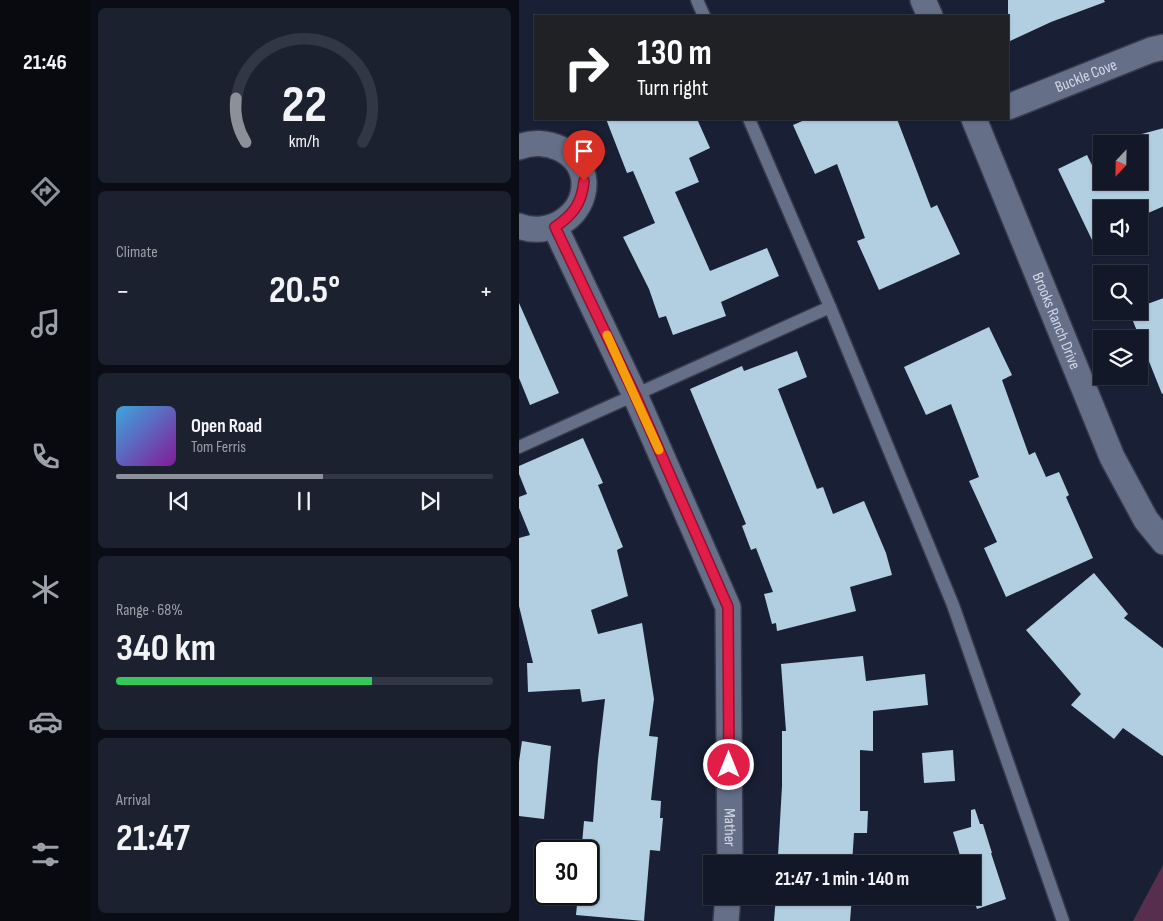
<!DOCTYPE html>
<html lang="en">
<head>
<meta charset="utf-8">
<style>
  :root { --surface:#131828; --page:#1c2130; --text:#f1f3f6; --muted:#9da0a8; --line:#323745; --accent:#8c9099 }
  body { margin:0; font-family:"Sofia Sans Condensed",sans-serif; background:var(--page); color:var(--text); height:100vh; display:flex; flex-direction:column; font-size:19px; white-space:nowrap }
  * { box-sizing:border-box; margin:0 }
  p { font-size:16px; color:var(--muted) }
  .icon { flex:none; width:28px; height:28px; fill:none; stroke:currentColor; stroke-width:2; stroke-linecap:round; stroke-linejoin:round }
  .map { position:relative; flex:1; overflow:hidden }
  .drawer { display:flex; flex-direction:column; gap:8px; padding:8px; background:#0a0d16; width:429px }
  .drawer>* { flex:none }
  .top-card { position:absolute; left:15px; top:15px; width:475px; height:105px; border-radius:0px; box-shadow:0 1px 4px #0004,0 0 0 1px var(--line); background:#202124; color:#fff; overflow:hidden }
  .needle { width:32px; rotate:202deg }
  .fabs { position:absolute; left:574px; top:135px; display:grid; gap:10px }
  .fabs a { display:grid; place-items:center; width:55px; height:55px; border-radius:0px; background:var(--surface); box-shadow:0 1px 4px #0004,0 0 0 1px var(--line); font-size:25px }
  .speed { position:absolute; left:15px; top:840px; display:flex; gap:10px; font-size:25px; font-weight:700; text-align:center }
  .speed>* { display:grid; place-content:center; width:65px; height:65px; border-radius:50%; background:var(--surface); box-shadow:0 1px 4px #0004,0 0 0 1px var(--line); line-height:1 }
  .speed .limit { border:2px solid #111; border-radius:8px; background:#fff; color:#111 }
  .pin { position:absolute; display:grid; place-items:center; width:42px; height:42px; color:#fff; margin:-51px -21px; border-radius:50% 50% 50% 0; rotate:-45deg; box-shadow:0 0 5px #0007 }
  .pin .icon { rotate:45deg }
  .me { position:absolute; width:55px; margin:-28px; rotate:0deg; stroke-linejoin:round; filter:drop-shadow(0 0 4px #0008) }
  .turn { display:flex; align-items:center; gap:18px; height:105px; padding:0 20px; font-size:22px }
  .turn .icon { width:65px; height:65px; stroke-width:2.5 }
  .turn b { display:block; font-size:35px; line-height:42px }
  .big { font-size:38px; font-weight:700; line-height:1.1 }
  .drawer .widget { flex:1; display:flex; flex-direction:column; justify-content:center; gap:8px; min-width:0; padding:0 18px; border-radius:8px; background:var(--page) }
  .drawer .dial { align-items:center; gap:0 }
  .dial svg { height:130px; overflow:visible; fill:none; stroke:var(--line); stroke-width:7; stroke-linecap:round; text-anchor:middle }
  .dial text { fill:var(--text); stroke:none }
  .song { display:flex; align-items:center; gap:15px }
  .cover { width:60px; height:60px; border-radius:8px; background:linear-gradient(135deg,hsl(200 70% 55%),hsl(290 70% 35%)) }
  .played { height:5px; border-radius:2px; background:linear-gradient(90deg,var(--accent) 55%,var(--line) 55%) }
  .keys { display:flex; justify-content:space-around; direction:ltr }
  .heat { display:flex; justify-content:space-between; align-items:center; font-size:28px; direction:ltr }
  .charge { height:8px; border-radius:4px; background:linear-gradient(90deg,#34c759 68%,var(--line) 0) }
  .trip { position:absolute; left:184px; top:855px; width:278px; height:50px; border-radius:0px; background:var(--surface); box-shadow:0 1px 4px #0004,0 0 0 1px var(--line); font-weight:700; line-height:50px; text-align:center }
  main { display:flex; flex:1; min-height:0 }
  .menu { display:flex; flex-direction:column; width:90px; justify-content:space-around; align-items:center; background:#080a10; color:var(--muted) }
  .menu .icon { width:35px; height:35px }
  .menu .selected { color:var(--accent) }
  .menu b { font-size:22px; color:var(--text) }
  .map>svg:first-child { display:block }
  .green { fill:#582e4e }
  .building { fill:#b2cfe2 }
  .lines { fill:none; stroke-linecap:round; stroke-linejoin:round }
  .lane-casing { stroke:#363a4c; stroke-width:15 }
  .street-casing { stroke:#363a4c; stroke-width:28 }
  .lane { stroke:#666f88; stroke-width:12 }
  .street { stroke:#666f88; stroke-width:25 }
  .route-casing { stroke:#92132f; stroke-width:12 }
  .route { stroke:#e11d48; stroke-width:9 }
  .slow { stroke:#f59e0b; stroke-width:9 }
  .labels { text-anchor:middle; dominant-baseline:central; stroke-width:5; stroke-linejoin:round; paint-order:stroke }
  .street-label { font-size:16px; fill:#d2d7e6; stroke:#10162a }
</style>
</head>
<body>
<main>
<nav class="menu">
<b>21:46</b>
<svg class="icon selected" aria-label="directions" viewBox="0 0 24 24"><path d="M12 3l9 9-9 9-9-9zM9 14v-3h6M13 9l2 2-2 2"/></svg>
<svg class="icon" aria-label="music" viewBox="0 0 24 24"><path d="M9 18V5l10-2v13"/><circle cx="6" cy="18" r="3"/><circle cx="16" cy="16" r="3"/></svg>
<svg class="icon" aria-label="phone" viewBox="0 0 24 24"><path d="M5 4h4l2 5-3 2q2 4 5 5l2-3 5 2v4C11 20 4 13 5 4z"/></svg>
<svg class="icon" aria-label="climate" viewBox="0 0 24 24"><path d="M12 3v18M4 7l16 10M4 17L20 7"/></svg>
<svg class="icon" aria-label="car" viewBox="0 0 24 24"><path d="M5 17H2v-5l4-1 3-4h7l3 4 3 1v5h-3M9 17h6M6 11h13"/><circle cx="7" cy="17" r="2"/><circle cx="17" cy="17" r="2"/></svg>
<svg class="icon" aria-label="filters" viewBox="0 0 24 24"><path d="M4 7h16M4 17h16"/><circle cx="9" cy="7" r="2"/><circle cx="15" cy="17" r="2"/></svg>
</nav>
<section class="drawer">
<div class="widget dial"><svg viewBox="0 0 100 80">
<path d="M14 69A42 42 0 1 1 86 69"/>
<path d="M14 69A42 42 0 0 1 8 42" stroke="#8c9099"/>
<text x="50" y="56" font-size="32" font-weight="700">22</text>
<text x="50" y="72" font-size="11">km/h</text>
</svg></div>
<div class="widget"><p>Climate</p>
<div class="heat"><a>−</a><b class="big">20.5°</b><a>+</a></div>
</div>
<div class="widget">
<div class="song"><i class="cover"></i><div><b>Open Road</b><p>Tom Ferris</p></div></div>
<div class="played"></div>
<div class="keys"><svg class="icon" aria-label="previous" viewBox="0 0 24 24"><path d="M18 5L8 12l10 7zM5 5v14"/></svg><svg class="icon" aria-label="pause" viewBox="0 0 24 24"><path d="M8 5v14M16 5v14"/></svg><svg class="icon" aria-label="next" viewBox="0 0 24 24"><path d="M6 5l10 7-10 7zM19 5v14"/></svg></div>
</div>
<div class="widget"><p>Range · 68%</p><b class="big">340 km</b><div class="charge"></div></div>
<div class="widget"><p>Arrival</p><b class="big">21:47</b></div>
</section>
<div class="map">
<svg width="645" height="921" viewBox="0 0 645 921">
  <rect width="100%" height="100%" fill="#192035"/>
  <path class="green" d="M644,865V921H614Z"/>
  <g class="building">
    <path d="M489,0H585L586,2L532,22L489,42Z"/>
    <path d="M87,119H178L191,148L170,158L180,182L156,192L191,271L248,248L260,276L202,302L207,316L154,335L147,316L140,318L130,289L104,237L136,223L114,171L108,173Z"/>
    <path d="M288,119H378L412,208L418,205L441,254L360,290L338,241L346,238L318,164L296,174L274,125Z"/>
    <path d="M645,128V206L620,217V209H582V235L573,240L539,169L568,155L573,165L582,160V181H620L619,135Z"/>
    <path d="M645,298V393L643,394L610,311H620V307Z"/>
    <path d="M0,303L40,393L11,405L0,378Z"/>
    <path d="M470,327L493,375L483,380L510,455L516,452L527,477L540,472L550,495L547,497L574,558L487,597L465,548L478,542L450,481L460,477L432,404L407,415L385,367Z"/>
    <path d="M278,351L288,377L259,389L298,489L304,487L314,514L345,501L367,553L373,575L331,587L337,611L258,631L257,623L253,624L245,594L254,592L237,548L232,550L223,526L227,524L171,389L223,366L225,371Z"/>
    <path d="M64,438L84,483L79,485L104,547L98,550L109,596L72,610L79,634L123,623L135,699L130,736L139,737L132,800L142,801L141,818H144L141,851L131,850L125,921L57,915L59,894H69V845L63,844L65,821L74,822L79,759L86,699L63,702L61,689L9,692L8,663H14L0,606V538L11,535L0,508V497L8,494L0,474V466Z"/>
    <path d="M575,573L609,614L605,618L645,649V757L604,728L595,739L552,705L562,694L507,630Z"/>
    <path d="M344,656L347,681L406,674L409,705L354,711V751L341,750V811H349L348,833H335L333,864H261L262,856H259L263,786V731H267L262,664Z"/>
    <path d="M3,741L32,746L25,819L0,816V762Z"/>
    <path d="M434,750L436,781L405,783L403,753Z"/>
    <path d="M456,809L461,824H464L473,853H472L487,899L458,909L452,893V859L443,862L434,832L452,827V810Z"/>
    <path d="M257,896H333L331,921H255Z"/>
  </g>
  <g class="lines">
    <g class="lane-casing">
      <g id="lane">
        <path d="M178,0L185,16"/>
        <path d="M230,119L311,307L434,605L544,921"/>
        <path d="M0,447L311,307"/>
      </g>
    </g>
    <g class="street-casing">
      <g id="street">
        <path d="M404,0L411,16"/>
        <path id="s1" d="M489,107L632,50L645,47"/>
        <path id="s2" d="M455,119L593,457L627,520L645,542"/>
        <path d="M0,147C26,136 63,151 65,182C66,216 30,238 0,226"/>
        <path id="s3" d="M36,227L116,395L209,607L211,864"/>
        <path d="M207,921L209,896"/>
      </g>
    </g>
    <use href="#lane" class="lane"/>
    <use href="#street" class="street"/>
  </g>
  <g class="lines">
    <g class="route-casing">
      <path id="route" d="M65,181C63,203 54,215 36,227L116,395L209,607L210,765"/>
    </g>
    <use href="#route" class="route"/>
    <path class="slow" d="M88,335L140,450"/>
  </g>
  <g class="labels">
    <g class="street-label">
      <text stroke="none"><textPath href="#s1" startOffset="84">Buckle Cove</textPath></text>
      <text stroke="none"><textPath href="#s2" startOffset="218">Brooks Ranch Drive</textPath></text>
      <text stroke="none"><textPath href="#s3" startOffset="638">Mather</textPath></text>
    </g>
  </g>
</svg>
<div class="fabs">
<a><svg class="needle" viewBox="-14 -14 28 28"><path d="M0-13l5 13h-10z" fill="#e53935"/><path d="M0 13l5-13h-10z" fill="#9da0a8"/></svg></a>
<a><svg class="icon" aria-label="sound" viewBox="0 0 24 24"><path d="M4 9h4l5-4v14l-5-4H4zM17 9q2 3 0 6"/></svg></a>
<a><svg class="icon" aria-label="search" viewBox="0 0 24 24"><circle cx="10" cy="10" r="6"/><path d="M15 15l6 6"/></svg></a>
<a><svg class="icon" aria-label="layers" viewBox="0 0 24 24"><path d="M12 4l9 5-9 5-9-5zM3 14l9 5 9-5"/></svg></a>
</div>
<div class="speed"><div class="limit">30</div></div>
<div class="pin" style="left:65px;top:181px;background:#d93025"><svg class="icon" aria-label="arrive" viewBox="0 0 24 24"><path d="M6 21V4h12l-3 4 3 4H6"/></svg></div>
<svg class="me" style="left:210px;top:765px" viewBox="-20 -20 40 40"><circle r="17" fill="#e11d48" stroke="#fff" stroke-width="3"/><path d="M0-11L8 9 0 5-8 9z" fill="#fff"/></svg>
<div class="trip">21:47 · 1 min · 140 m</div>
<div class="top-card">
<div class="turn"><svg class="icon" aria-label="right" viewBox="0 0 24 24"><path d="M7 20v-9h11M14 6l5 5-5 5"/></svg><div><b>130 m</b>Turn right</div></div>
</div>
</div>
</main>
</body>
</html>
